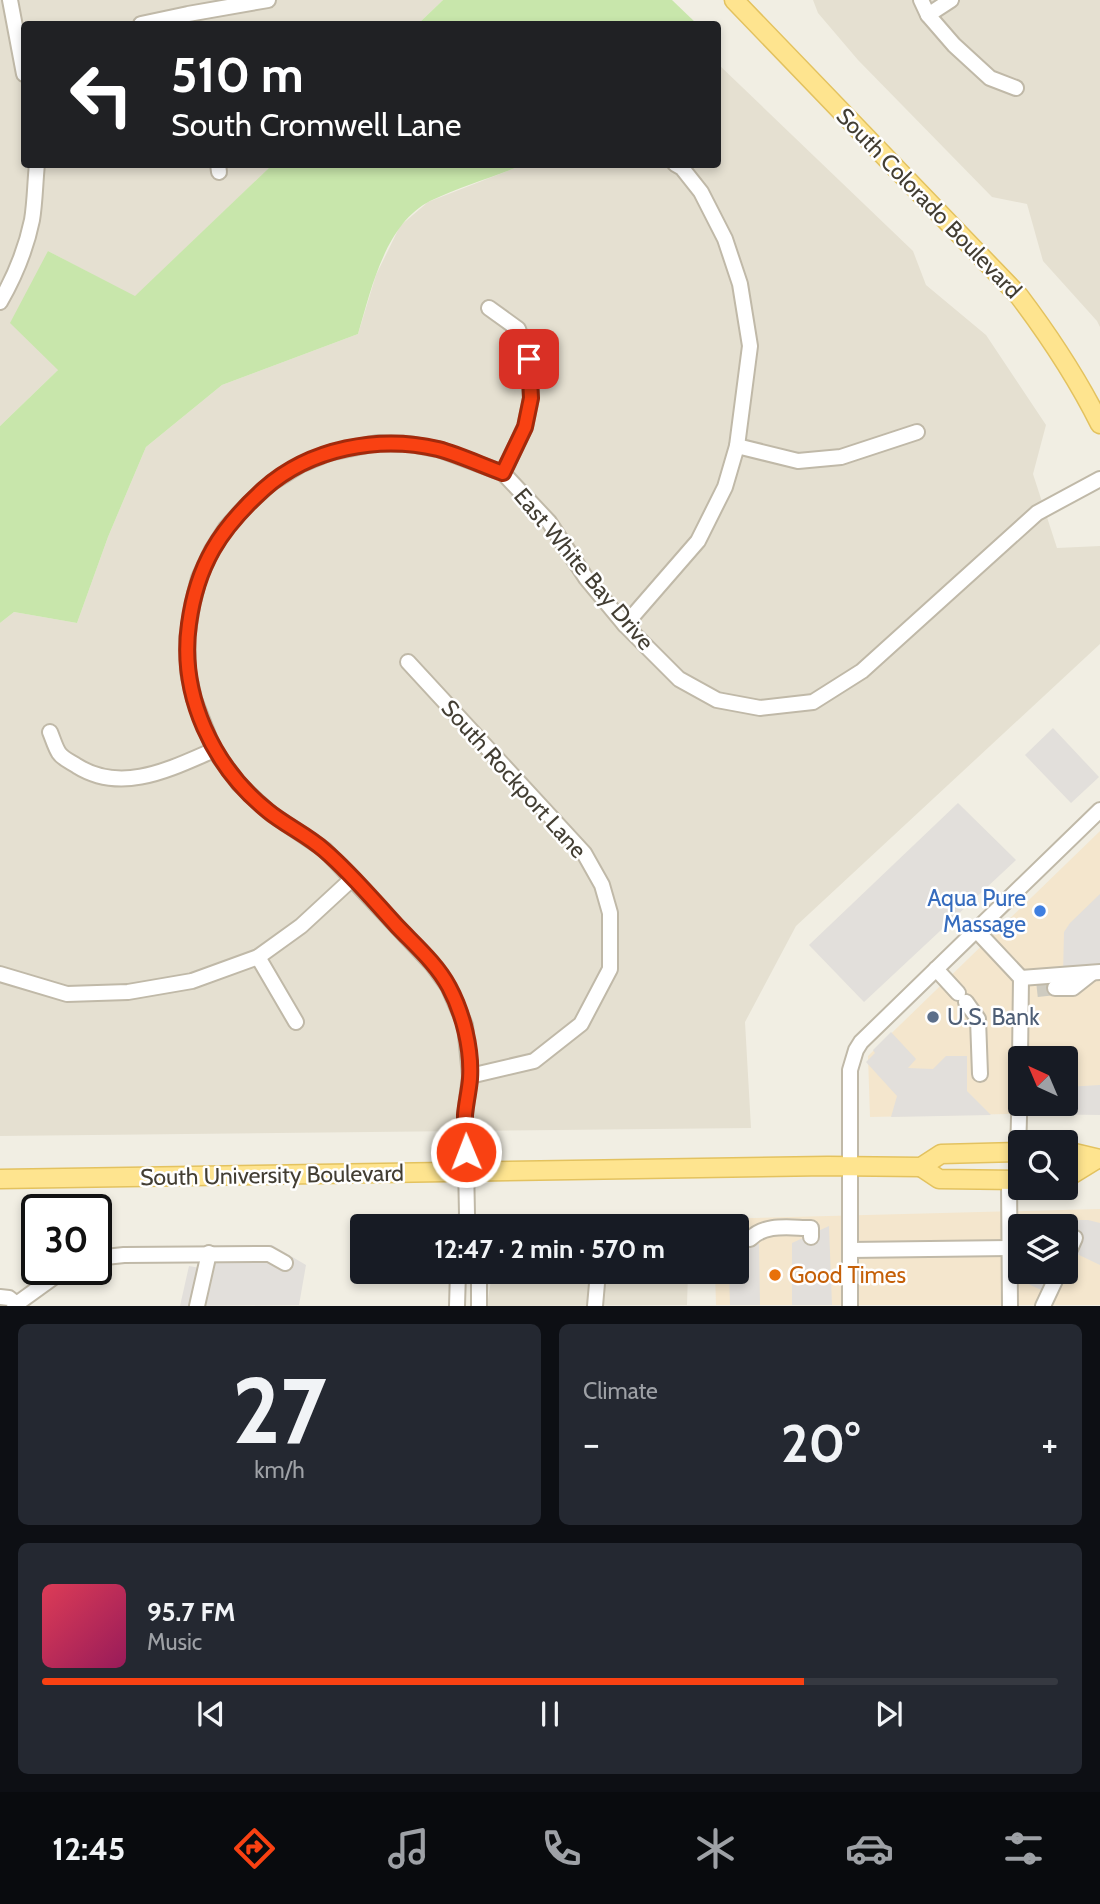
<!DOCTYPE html>
<html lang="en">
<head>
<meta charset="utf-8">
<style>
  :root { --surface:#171b24; --page:#242831; --text:#f1f3f6; --muted:#9ea1a6; --line:#363941; --accent:#f94112 }
  body { margin:0; font-family:Cabin,sans-serif; background:var(--page); color:var(--text); height:100vh; display:flex; flex-direction:column; font-size:26px; white-space:nowrap }
  * { box-sizing:border-box; margin:0 }
  p { font-size:23px; color:var(--muted) }
  .icon { flex:none; width:38px; height:38px; fill:none; stroke:currentColor; stroke-width:2; stroke-linecap:round; stroke-linejoin:round }
  .map { position:relative; height:1306px; overflow:hidden }
  .details { display:flex; flex-direction:column; gap:18px; padding:18px; background:#0d0f14; flex:1 }
  .details>* { flex:none }
  .top-card { position:absolute; left:21px; top:21px; width:700px; height:147px; border-radius:7px; box-shadow:0 4px 10px #0003; background:#202124; color:#fff; overflow:hidden }
  .needle { width:46px; rotate:316deg }
  .controls { position:absolute; left:1008px; top:1046px; display:grid; gap:14px }
  .controls a { display:grid; place-items:center; width:70px; height:70px; border-radius:7px; background:var(--surface); box-shadow:0 4px 10px #0003; font-size:35px }
  .speed { position:absolute; left:21px; top:1194px; display:flex; gap:14px; font-size:35px; font-weight:700; text-align:center }
  .speed>* { display:grid; place-content:center; width:91px; height:91px; border-radius:50%; background:var(--surface); box-shadow:0 4px 10px #0003; line-height:1 }
  .speed .limit { border:4px solid #111; border-radius:10px; background:#fff; color:#111 }
  .pin { position:absolute; display:grid; place-items:center; width:60px; height:60px; color:#fff; margin:-30px; border-radius:14px; box-shadow:0 4px 10px #0006 }
  .me { position:absolute; width:77px; margin:-38px; rotate:359deg; stroke-linejoin:round; filter:drop-shadow(0 0 5px #0008) }
  .turn { display:flex; align-items:center; gap:24px; height:147px; padding:0 35px; font-size:32px }
  .turn .icon { width:91px; height:91px; stroke-width:2.5 }
  .turn b { display:block; font-size:49px; line-height:60px }
  .big { font-size:52px; font-weight:700; line-height:1.1 }
  .details .card { flex:1; display:flex; flex-direction:column; justify-content:center; gap:10px; min-width:0; padding:0 24px; border-radius:10px; background:var(--page) }
  .details .dial { align-items:center; gap:0 }
  .dial b { font-size:91px; line-height:1 }
  .song { display:flex; align-items:center; gap:21px }
  .cover { width:84px; height:84px; border-radius:10px; background:linear-gradient(135deg,hsl(350 70% 55%),hsl(330 70% 35%)) }
  .played { height:7px; border-radius:4px; background:linear-gradient(90deg,var(--accent) 75%,var(--line) 75%) }
  .keys { display:flex; justify-content:space-around; direction:ltr }
  .heat { display:flex; justify-content:space-between; align-items:center; font-size:38px; direction:ltr }
  .details .tiles { flex:1; display:grid; gap:18px; grid-template-columns:1fr 1fr }
  .card:last-child { grid-column:span 2 }
  .trip { position:absolute; left:350px; top:1214px; width:399px; height:70px; border-radius:7px; background:var(--surface); box-shadow:0 4px 10px #0003; font-weight:700; line-height:70px; text-align:center }
  .dock { display:flex; height:112px; justify-content:space-around; align-items:center; background:#090b0e; color:var(--muted) }
  .dock .icon { width:49px; height:49px }
  .dock .current { color:var(--accent) }
  .dock b { font-size:32px; color:var(--text) }
  .map>svg:first-child { display:block }
  .residential { fill:#e5e0d1 }
  .commercial { fill:#f4e6cd; fill-rule:evenodd }
  .green { fill:#c8e6ab }
  .parking { fill:#e2dfdb }
  .lines { fill:none; stroke-linecap:round; stroke-linejoin:round }
  .minor-tunnel { stroke:#cecbc0; stroke-width:14; stroke-dasharray:14 7; stroke-linecap:butt }
  .minor-casing { stroke:#c0b9a8; stroke-width:18 }
  .major-casing { stroke:#e3c25f; stroke-width:21 }
  .minor { stroke:#fff; stroke-width:14 }
  .major { stroke:#fee48f; stroke-width:18 }
  .route-casing { stroke:#a22a0c; stroke-width:18 }
  .route { stroke:#f94112; stroke-width:12 }
  .shop-dot { fill:#3f7fe0; stroke:#fff; stroke-width:2.5 }
  .service-dot { fill:#5c6f8a; stroke:#fff; stroke-width:2.5 }
  .food-dot { fill:#e8710a; stroke:#fff; stroke-width:2.5 }
  .labels { text-anchor:middle; dominant-baseline:central; stroke-width:5; stroke-linejoin:round; paint-order:stroke }
  .street-label { font-size:23px; fill:#433e33; stroke:#fff }
  .shop-label { font-size:23px; fill:#366cbe; stroke:#fff; text-anchor:end }
  .service-label { font-size:23px; fill:#4e5e75; stroke:#fff; text-anchor:start }
  .food-label { font-size:23px; fill:#c56008; stroke:#fff; text-anchor:start }
</style>
</head>
<body>
<div class="map">
<svg width="1100" height="1306" viewBox="0 0 1100 1306">
  <rect width="100%" height="100%" fill="#f1eee3"/>
  <g class="residential">
    <path d="M0,0H443L418,24H24V164L272,165L135,297L48,251L58,370L0,426Z"/>
    <path d="M813,0H1100V327L1097,321L1043,261L1027,204L992,197L858,60L818,13Z"/>
    <path d="M718,64L913,251L926,285L986,335L1046,425L1033,474L1057,548L1100,546V644L796,926L745,1022L751,1128L0,1136V623L14,612L77,623L108,537L146,447L222,385L358,334L376,275L400,226L428,202L515,168L517,165L718,164Z"/>
    <path d="M507,1272H688L687,1305L487,1306L491,1280Z"/>
  </g>
  <g class="commercial">
    <path d="M1100,831V1112L870,1117L868,1056ZM1020,1059H1066V1104H1020Z"/>
    <path d="M1100,1209V1305H716L715,1272H737V1227H714V1219ZM1020,1227H1066V1272H1020Z"/>
  </g>
  <g class="green">
    <path d="M443,0H672L697,24H418Z"/>
    <path d="M272,165H517L515,168C487,179 457,188 430,201C385,224 371,290 358,334L222,385L146,447L108,537L77,623L14,612L0,623V426L58,370L10,323L48,251L135,296Z"/>
  </g>
  <g class="parking">
    <path d="M1053,728L1099,777L1071,803L1025,755Z"/>
    <path d="M958,803L1016,860L864,1002L809,945Z"/>
    <path d="M1100,894V973L1063,974L1064,932L1070,923Z"/>
    <path d="M891,1032L916,1059L908,1068L933,1069L946,1056H967V1091L991,1115L891,1117L897,1096L866,1062L875,1053L873,1050Z"/>
    <path d="M1100,1085V1115L1035,1114V1104H1066V1087Z"/>
    <path d="M1021,1220H1088L1100,1223V1265L1077,1254L1054,1296L1022,1281V1272H1066V1227H1021Z"/>
    <path d="M829,1226L832,1305H792V1243Z"/>
    <path d="M759,1244L760,1305H730L729,1272H737V1245Z"/>
    <path d="M272,1245L306,1265L299,1305L180,1306L189,1266L200,1268L203,1246Z"/>
  </g>
  <g class="lines">
    <path class="minor-tunnel" d="M1037,990L1055,988"/>
    <g class="minor-casing">
      <g id="minor">
        <path d="M10,0L24,74"/>
        <path d="M921,0L928,15L954,45L990,78L1016,88"/>
        <path d="M928,15L951,0"/>
        <path d="M141,24L188,14L268,0"/>
        <path d="M218,164L219,172"/>
        <path d="M0,302C15,276 26,249 32,220C35,202 35,183 37,164"/>
        <path d="M489,308L518,329L529,359L531,398L525,427L503,473"/>
        <path d="M737,446L798,461L841,457L917,432"/>
        <path d="M625,625L698,541L725,487L737,446L750,346L740,284L725,239L701,192L682,168L675,164"/>
        <path d="M408,662L584,853L602,885L610,913V969L581,1024L534,1061L470,1076"/>
        <path d="M50,732C53,739 55,747 59,753C63,759 71,762 77,766C122,794 170,769 214,750"/>
        <path d="M976,930L1021,978L1020,1059"/>
        <path d="M258,957L296,1022"/>
        <path d="M936,969L958,993"/>
        <path d="M0,974L67,994L128,992L192,981L258,957L301,926L353,878"/>
        <path d="M1021,978L1100,972"/>
        <path d="M1055,988H1073L1092,973"/>
        <path d="M966,1002L978,1019L980,1074"/>
        <path d="M1018,1152L1020,1083"/>
        <path d="M1009,1180L1010,1306"/>
        <path d="M464,1227L467,1214L465,1115L470,1076L465,1025L448,986L432,964L325,850L270,813L239,784L214,750L194,699L188,672L187,639L192,606L199,578L212,550L226,528L246,506L271,483L300,465L329,453L377,443L410,444L441,450L503,473L549,522L586,578L625,625L679,679L717,700L760,708L813,702L862,671L1037,513L1100,479"/>
        <path d="M750,1239C765,1223 790,1228 811,1228V1237"/>
        <path d="M850,1250L1009,1248"/>
        <path d="M96,1258L124,1255L269,1254L285,1263"/>
        <path d="M1066,1258L1075,1238"/>
        <path d="M0,1297L9,1298L19,1306"/>
        <path d="M18,1303L65,1269"/>
        <path d="M197,1306L209,1253"/>
        <path d="M457,1306L458,1272"/>
        <path d="M479,1306V1272"/>
        <path d="M595,1306L598,1272"/>
        <path d="M850,1306V1070L856,1050L861,1042L1100,810"/>
        <path d="M1043,1306L1059,1272"/>
      </g>
    </g>
    <g class="major-casing">
      <g id="major">
        <path d="M734,0L1019,296C1050,337 1077,378 1100,424"/>
        <path d="M1066,1151L1100,1159"/>
        <path d="M921,1167L939,1179L1020,1180"/>
        <path d="M1066,1178L1097,1159"/>
        <path d="M0,1179L828,1166L921,1167L941,1154L1020,1152"/>
      </g>
    </g>
    <use href="#minor" class="minor"/>
    <use href="#major" class="major"/>
  </g>
  <g class="lines">
    <g class="route-casing">
      <path id="route" d="M466,1152C465,1140 465,1128 465,1115C466,1103 469,1091 470,1079C472,1049 463,1013 449,987C437,964 415,945 397,926C374,901 351,873 324,850C307,835 285,825 268,811C213,767 179,695 189,624C197,565 220,529 264,489C310,448 379,435 438,449C460,455 481,465 503,473L525,427L531,398L529,359"/>
    </g>
    <use href="#route" class="route"/>
  </g>
  <circle class="shop-dot" cx="1040" cy="911" r="7"/>
  <circle class="service-dot" cx="933" cy="1017" r="7"/>
  <circle class="food-dot" cx="775" cy="1275" r="7"/>
  <g class="labels">
    <g class="street-label">
      <text transform="translate(929 203) rotate(46)">South Colorado Boulevard</text>
      <text transform="translate(584 569) rotate(50)">East White Bay Drive</text>
      <text transform="translate(514 779) rotate(48)">South Rockport Lane</text>
      <text transform="translate(272 1175) rotate(-1)">South University Boulevard</text>
    </g>
    <g class="shop-label">
      <text x="1026" y="898">Aqua Pure<tspan x="1026" dy="26">Massage</tspan></text>
    </g>
    <g class="service-label">
      <text x="947" y="1017">U.S. Bank</text>
    </g>
    <g class="food-label">
      <text x="789" y="1275">Good Times</text>
    </g>
  </g>
</svg>
<div class="controls">
<a><svg class="needle" viewBox="-14 -14 28 28"><path d="M0-13l5 13h-10z" fill="#e53935"/><path d="M0 13l5-13h-10z" fill="#9ea1a6"/></svg></a>
<a><svg class="icon" aria-label="search" viewBox="0 0 24 24"><circle cx="10" cy="10" r="6"/><path d="M15 15l6 6"/></svg></a>
<a><svg class="icon" aria-label="layers" viewBox="0 0 24 24"><path d="M12 4l9 5-9 5-9-5zM3 14l9 5 9-5"/></svg></a>
</div>
<div class="speed"><div class="limit">30</div></div>
<div class="pin" style="left:529px;top:359px;background:#d93025"><svg class="icon" aria-label="arrive" viewBox="0 0 24 24"><path d="M6 21V4h12l-3 4 3 4H6"/></svg></div>
<svg class="me" style="left:466px;top:1152px" viewBox="-20 -20 40 40"><circle r="17" fill="#f94112" stroke="#fff" stroke-width="3"/><path d="M0-11L8 9 0 5-8 9z" fill="#fff"/></svg>
<div class="trip">12:47 · 2 min · 570 m</div>
<div class="top-card">
<div class="turn"><svg class="icon" aria-label="left" viewBox="0 0 24 24"><path d="M17 20v-9H6M10 6l-5 5 5 5"/></svg><div><b>510 m</b>South Cromwell Lane</div></div>
</div>
</div>
<section class="details">
<div class="tiles">
<div class="card dial"><b>27</b><p>km/h</p></div>
<div class="card"><p>Climate</p>
<div class="heat"><a>−</a><b class="big">20°</b><a>+</a></div>
</div>
<div class="card">
<div class="song"><i class="cover"></i><div><b>95.7 FM</b><p>Music</p></div></div>
<div class="played"></div>
<div class="keys"><svg class="icon" aria-label="previous" viewBox="0 0 24 24"><path d="M18 5L8 12l10 7zM5 5v14"/></svg><svg class="icon" aria-label="pause" viewBox="0 0 24 24"><path d="M8 5v14M16 5v14"/></svg><svg class="icon" aria-label="next" viewBox="0 0 24 24"><path d="M6 5l10 7-10 7zM19 5v14"/></svg></div>
</div>
</div>
</section>
<nav class="dock">
<b>12:45</b>
<svg class="icon current" aria-label="directions" viewBox="0 0 24 24"><path d="M12 3l9 9-9 9-9-9zM9 14v-3h6M13 9l2 2-2 2"/></svg>
<svg class="icon" aria-label="music" viewBox="0 0 24 24"><path d="M9 18V5l10-2v13"/><circle cx="6" cy="18" r="3"/><circle cx="16" cy="16" r="3"/></svg>
<svg class="icon" aria-label="phone" viewBox="0 0 24 24"><path d="M5 4h4l2 5-3 2q2 4 5 5l2-3 5 2v4C11 20 4 13 5 4z"/></svg>
<svg class="icon" aria-label="climate" viewBox="0 0 24 24"><path d="M12 3v18M4 7l16 10M4 17L20 7"/></svg>
<svg class="icon" aria-label="car" viewBox="0 0 24 24"><path d="M5 17H2v-5l4-1 3-4h7l3 4 3 1v5h-3M9 17h6M6 11h13"/><circle cx="7" cy="17" r="2"/><circle cx="17" cy="17" r="2"/></svg>
<svg class="icon" aria-label="filters" viewBox="0 0 24 24"><path d="M4 7h16M4 17h16"/><circle cx="9" cy="7" r="2"/><circle cx="15" cy="17" r="2"/></svg>
</nav>
</body>
</html>
